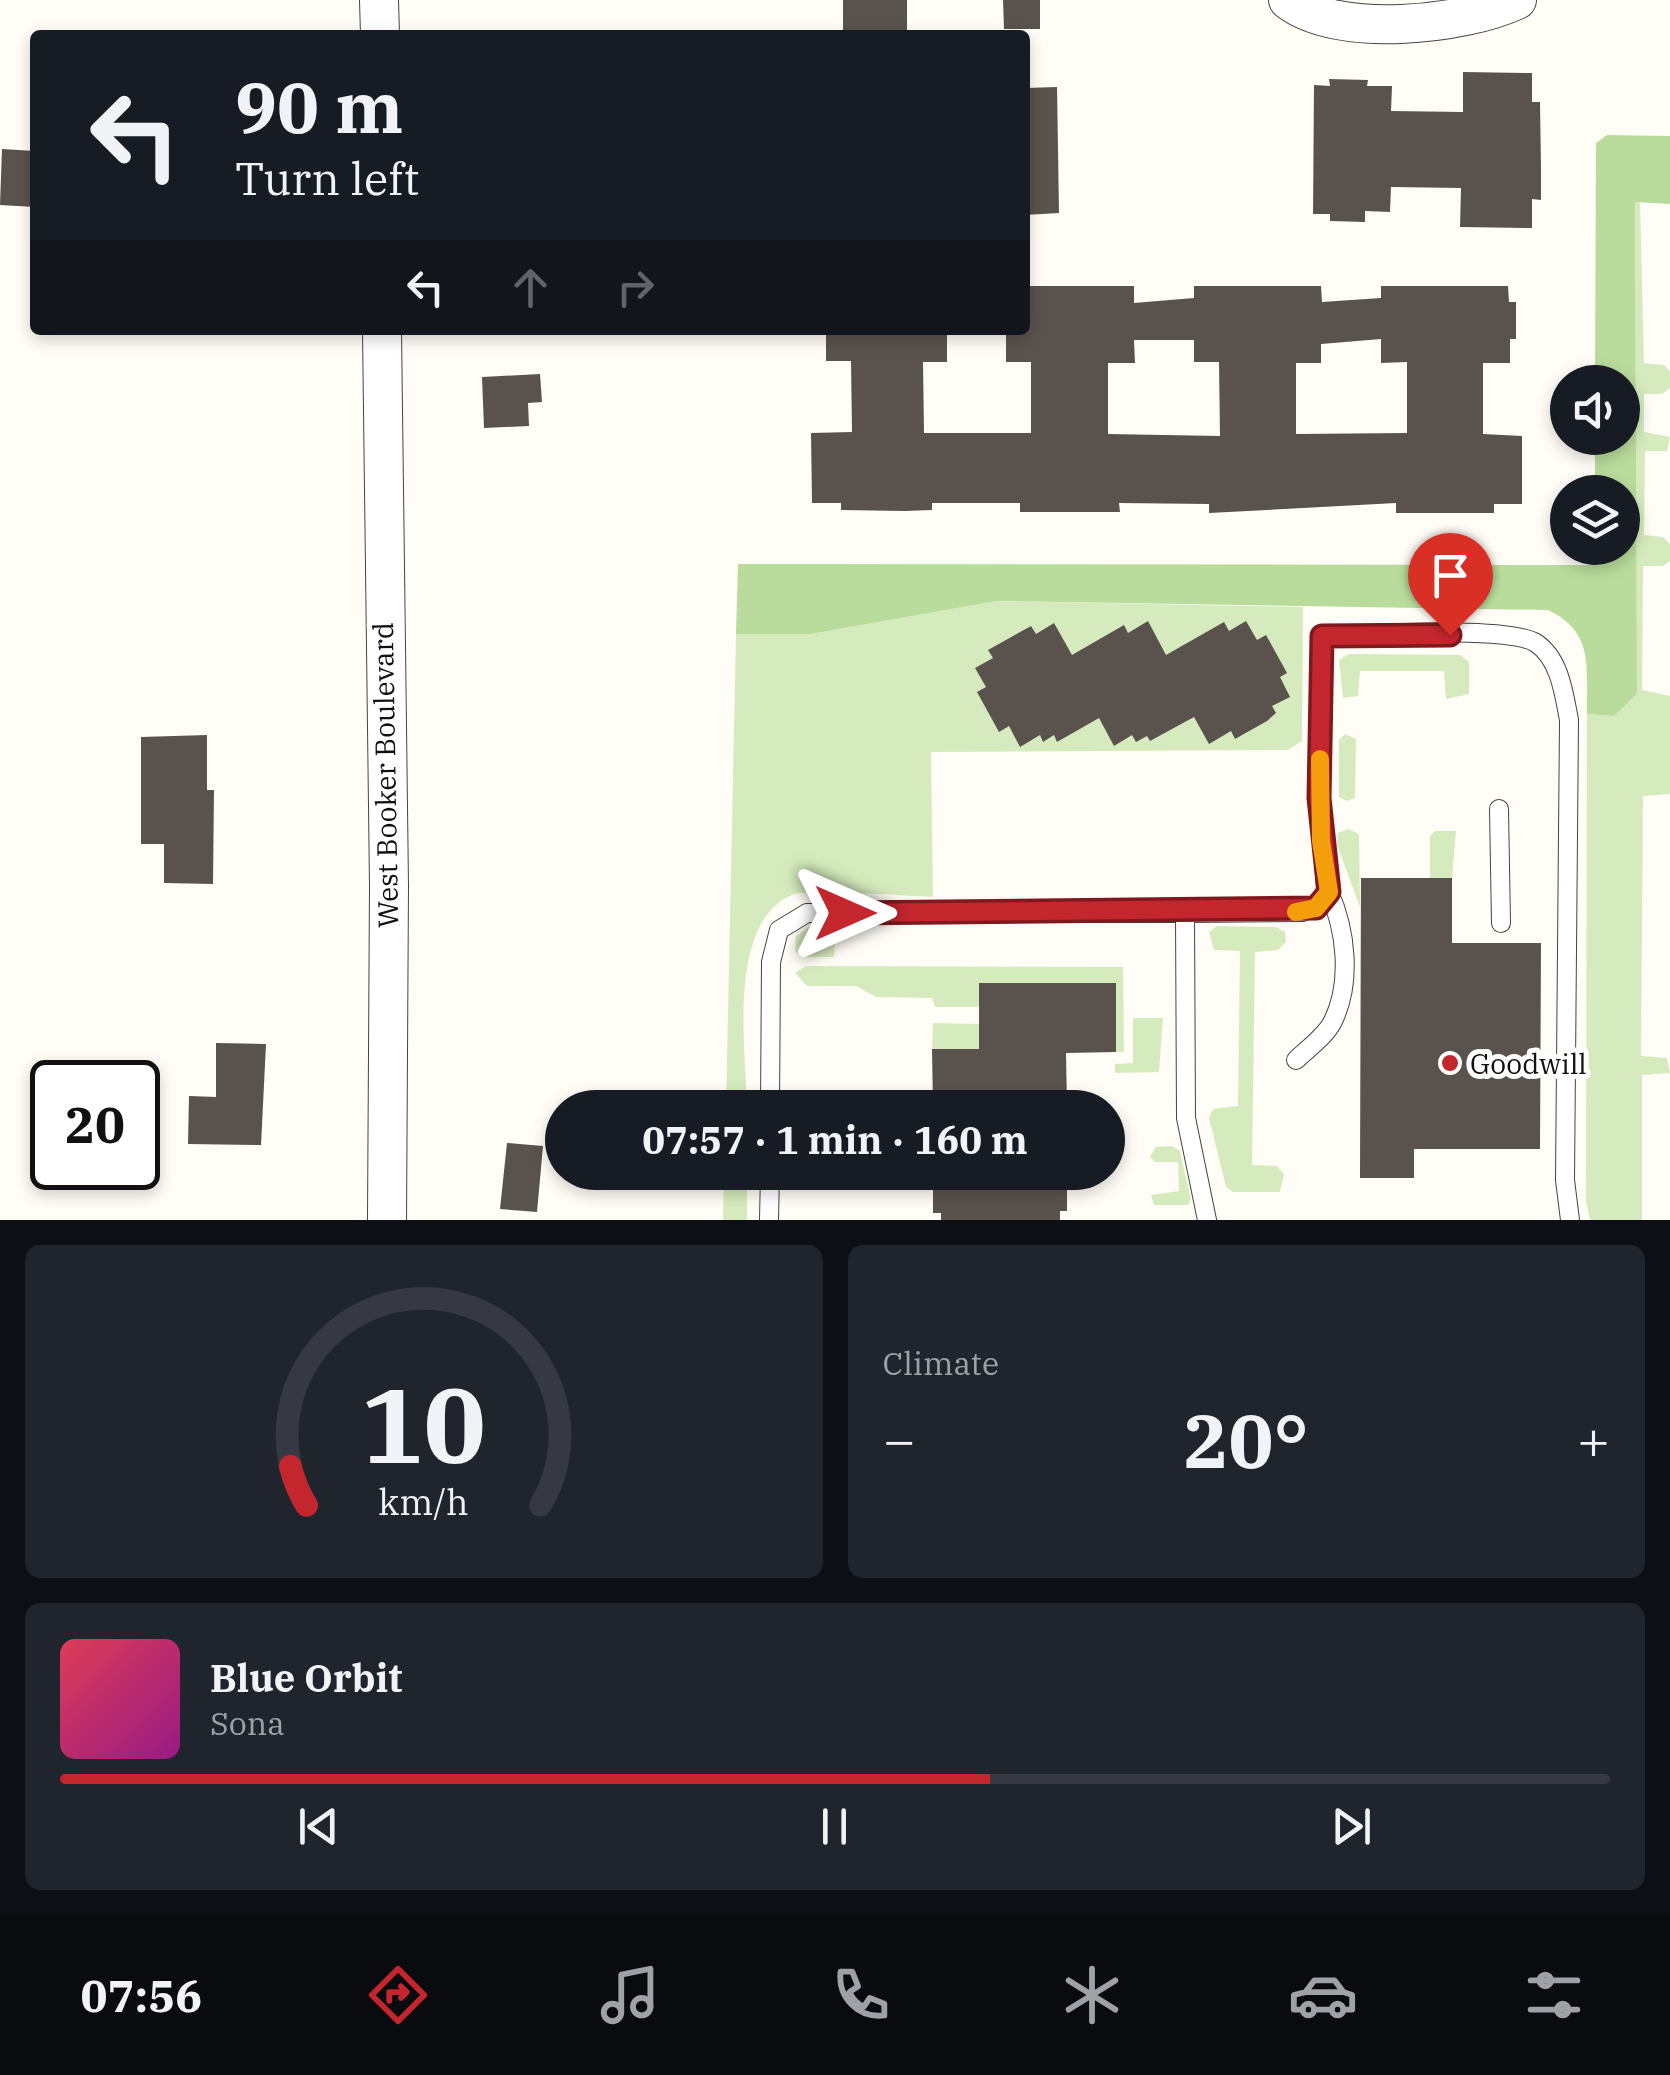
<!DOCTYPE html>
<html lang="en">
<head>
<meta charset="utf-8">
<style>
  :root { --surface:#171b24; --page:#20242c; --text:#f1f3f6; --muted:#9ea1a6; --line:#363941; --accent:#c4262e }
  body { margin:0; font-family:"IBM Plex Serif",serif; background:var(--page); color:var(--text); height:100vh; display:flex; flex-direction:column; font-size:38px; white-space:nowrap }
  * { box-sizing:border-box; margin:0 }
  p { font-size:32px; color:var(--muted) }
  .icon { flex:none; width:55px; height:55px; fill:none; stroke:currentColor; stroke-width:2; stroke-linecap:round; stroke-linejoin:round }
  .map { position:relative; height:1220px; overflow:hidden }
  .sheet { display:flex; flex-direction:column; gap:25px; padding:25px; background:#0d0f14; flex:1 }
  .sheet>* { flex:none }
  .banner { position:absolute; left:30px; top:30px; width:1000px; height:305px; border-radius:10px; box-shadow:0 5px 15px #0003; background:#171b24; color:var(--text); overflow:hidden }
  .controls { position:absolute; left:1550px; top:365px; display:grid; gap:20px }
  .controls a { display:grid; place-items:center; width:90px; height:90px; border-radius:50%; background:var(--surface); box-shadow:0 5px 15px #0003; font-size:50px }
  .speed { position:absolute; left:30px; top:1060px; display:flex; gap:20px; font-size:50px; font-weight:700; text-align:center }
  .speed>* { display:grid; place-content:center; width:130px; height:130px; border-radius:50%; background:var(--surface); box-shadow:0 5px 15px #0003; line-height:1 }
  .speed .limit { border:5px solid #111; border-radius:15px; background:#fff; color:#111 }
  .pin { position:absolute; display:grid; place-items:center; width:85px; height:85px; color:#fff; margin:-102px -42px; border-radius:50% 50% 50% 0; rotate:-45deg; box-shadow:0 0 10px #0007 }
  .pin .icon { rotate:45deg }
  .me { position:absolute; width:110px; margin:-55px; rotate:90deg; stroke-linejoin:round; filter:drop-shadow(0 0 8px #0008) }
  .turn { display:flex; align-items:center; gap:35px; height:210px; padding:0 40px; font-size:45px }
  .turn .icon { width:130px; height:130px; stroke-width:2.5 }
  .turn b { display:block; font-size:70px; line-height:85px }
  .lanes { display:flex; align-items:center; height:95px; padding:0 40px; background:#0003; justify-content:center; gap:50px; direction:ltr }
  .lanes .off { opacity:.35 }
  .big { font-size:75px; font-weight:700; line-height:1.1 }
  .sheet .card { flex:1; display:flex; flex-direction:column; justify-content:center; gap:15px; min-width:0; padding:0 35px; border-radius:15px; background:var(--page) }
  .sheet .dial { align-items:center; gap:0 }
  .dial svg { height:260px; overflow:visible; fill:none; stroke:var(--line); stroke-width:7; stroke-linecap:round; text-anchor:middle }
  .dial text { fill:var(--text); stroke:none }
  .song { display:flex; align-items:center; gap:30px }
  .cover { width:120px; height:120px; border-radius:15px; background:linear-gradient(135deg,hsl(350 70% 55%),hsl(310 70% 35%)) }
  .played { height:10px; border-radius:5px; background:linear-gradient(90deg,var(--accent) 60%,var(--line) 60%) }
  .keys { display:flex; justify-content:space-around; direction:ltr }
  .heat { display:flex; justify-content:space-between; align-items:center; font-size:55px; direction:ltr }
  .sheet .tiles { flex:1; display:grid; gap:25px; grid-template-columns:1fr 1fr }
  .card:last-child { grid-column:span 2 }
  .trip { position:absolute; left:545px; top:1090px; width:580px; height:100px; border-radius:50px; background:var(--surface); box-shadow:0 5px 15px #0003; font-weight:700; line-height:100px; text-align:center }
  .tab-bar { display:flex; height:160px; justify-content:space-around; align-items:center; background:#090b0e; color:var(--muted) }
  .tab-bar .icon { width:70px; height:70px }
  .tab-bar .selected { color:var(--accent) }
  .tab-bar b { font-size:45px; color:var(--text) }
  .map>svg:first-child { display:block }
  .green { fill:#d5ebbd }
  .forest { fill:#b9dc9c }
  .building { fill:#5a524d; fill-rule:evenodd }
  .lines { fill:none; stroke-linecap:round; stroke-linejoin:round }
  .lane-casing { stroke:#444; stroke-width:20 }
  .street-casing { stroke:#444; stroke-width:40 }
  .lane { stroke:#fff; stroke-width:18 }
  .street { stroke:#fff; stroke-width:38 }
  .route-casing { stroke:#7f191e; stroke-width:25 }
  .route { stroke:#c4262e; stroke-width:18 }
  .slow { stroke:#f59e0b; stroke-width:18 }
  .poi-dot { fill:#c4262e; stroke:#fff; stroke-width:4 }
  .labels { text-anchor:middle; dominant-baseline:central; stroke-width:10; stroke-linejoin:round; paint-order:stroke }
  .street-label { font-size:28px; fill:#111; stroke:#fff }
  .poi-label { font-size:28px; fill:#111; stroke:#fff; text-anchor:start }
</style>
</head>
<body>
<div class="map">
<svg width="1670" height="1220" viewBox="0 0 1670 1220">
  <rect width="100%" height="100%" fill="#fffdf5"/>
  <g class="green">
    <path d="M1635,201L1640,202L1644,363L1664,365L1670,371V388L1662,394H1644V432L1670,437L1667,451H1645L1644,535L1663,537L1670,544V561L1663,566H1643L1642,690L1670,696V794L1643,796L1641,1056L1667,1058L1670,1073L1642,1075V1220H1590L1586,1201L1587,714L1614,716L1637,694Z"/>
    <path d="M997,601L1303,607L1302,741L1288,750L931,752L933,897C911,896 808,889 794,894C726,921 746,1049 747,1107L726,1108L736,634H811Z"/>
    <path d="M1349,654L1460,655L1469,662V694L1446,699L1444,671H1360L1358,696L1343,698L1339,660Z"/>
    <path d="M1345,734L1356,739L1355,798L1347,801L1339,797V740Z"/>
    <path d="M1348,829L1359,834L1360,907L1337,845L1338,833Z"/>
    <path d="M1435,831H1456L1452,878H1430V836Z"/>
    <path d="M1217,926L1276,927L1285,932L1286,942L1278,950L1255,952L1252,1165L1277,1166L1284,1174L1280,1192H1233L1226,1187L1209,1118L1213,1109L1238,1106L1240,951L1214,950L1209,932Z"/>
    <path d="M809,927L836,931L834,957H803L795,951L796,936Z"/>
    <path d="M806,966L1123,967L1124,1052H1116L1115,983H980L979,1007H935L932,998L876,997L856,986H807L795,973Z"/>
    <path d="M1133,1018H1163L1159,1072L1115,1073V1064L1133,1063Z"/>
    <path d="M933,1023L979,1024V1049H932Z"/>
    <path d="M1172,1146L1180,1151L1191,1200L1188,1205H1154L1151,1195L1179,1191L1178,1162H1155L1150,1157L1156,1147Z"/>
    <path d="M724,1173H747V1220H723Z"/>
  </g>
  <path class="forest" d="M1607,135L1670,136V204L1635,202L1637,694L1614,716L1587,714C1586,668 1595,632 1548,610L997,601L811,634H736L738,564L1594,565L1595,548H1622V492H1595V438H1622V382H1595L1596,143Z"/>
  <g class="building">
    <rect x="843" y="0" width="64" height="35"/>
    <path d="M1003,0H1040V29H1004Z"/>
    <path d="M1463,72L1532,73V102H1540L1541,168V200L1532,199V228L1460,227L1461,188L1391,187L1390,212L1365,211V222L1330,221V214H1313L1314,85L1330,86L1329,79L1368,80L1367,86H1392L1391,111L1463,112Z"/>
    <path d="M1057,87L1059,213L1025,215V88Z"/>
    <path d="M2,149L35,151V207L0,205Z"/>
    <path d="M1025,286H1134V303L1194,298V286H1321L1322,302L1381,298V286H1508L1509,302H1516V339H1510V363H1483V434L1522,436V504H1494V513H1396V503L1209,513V504L1119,503L1120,512H1020V503H932V510L905,511L841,510V503H812L811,433L852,432L851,361H826V330H947V362H923L924,433H1031V362H1006V330H1025ZM1381,339V363L1407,362V433L1296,434V363H1321V344ZM1134,340H1194V362H1219L1220,436L1108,434V363H1135Z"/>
    <path d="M540,374L542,402L528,403L529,426L484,428L482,377Z"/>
    <path d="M1148,621L1166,655L1224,622L1229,631L1246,621L1257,640L1266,635L1287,673L1280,677L1290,697L1272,706L1276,713L1267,721L1235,739L1231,731L1209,744L1194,717L1150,741L1147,736L1136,742L1132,735L1114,746L1099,718L1057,742L1054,735L1043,742L1040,735L1020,747L1009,726L999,732L977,692L986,687L975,668L993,658L988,650L1031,626L1036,634L1054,623L1072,655L1124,625L1128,633Z"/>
    <path d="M207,735V790H214L213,884L164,883V844H141V737Z"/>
    <path d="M1361,878H1452V943H1541L1540,1149H1414V1178H1360Z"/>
    <path d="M979,983H1116V1052L1066,1053L1067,1108H933L932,1049H979Z"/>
    <path d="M216,1043L266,1044L261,1145L188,1144L189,1096L216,1097Z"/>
    <path d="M507,1143L543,1146L537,1212L500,1209Z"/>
    <path d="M933,1172H1067V1211H1060V1220H941V1213H933Z"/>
  </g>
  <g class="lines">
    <g class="lane-casing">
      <g id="lane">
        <path d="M1499,809L1501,923"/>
        <path d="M1296,1060C1307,1049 1326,1036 1333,1021C1352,982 1346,930 1329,892"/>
        <path d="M770,1108L771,962L779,930L807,913H1185"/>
        <path d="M769,1220L770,1172"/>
        <path d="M1207,1220L1186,1118L1185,913L1302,912L1327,901L1319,798L1322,636C1363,635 1508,625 1536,643C1560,659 1564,694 1569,720L1565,1180L1570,1220"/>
      </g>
    </g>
    <g class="street-casing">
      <g id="street">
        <path d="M379,0L380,35"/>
        <path d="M1288,0C1338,39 1464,25 1517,0"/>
        <path d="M382,330L389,886L387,1220"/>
      </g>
    </g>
    <use href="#lane" class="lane"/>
    <use href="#street" class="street"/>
  </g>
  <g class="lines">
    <g class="route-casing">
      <path id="route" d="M845,913L1316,908L1329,892L1319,798L1322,636L1450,635"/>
    </g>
    <use href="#route" class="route"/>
    <path class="slow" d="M1296,912L1316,908L1329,892L1321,841L1320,759"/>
  </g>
  <circle class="poi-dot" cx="1450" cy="1063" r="10"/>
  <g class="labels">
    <g class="street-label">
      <text transform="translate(385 775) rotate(-91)">West Booker Boulevard</text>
    </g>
    <g class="poi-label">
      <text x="1470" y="1063">Goodwill</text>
    </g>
  </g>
</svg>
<div class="controls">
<a><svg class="icon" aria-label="sound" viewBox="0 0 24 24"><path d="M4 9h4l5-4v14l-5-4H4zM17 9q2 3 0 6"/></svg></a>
<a><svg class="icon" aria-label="layers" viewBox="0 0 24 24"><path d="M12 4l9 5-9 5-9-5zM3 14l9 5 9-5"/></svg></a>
</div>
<div class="speed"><div class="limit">20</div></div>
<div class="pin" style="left:1450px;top:635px;background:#d93025"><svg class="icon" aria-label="arrive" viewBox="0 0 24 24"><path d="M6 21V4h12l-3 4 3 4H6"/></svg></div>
<svg class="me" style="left:845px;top:913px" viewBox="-20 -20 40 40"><path d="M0-17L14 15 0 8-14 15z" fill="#c4262e" stroke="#fff" stroke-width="4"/></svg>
<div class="trip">07:57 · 1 min · 160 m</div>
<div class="banner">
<div class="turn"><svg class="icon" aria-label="left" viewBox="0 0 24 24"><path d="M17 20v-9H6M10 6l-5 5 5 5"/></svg><div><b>90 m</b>Turn left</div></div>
<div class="lanes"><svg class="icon" aria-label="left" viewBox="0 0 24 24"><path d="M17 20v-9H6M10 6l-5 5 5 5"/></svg><svg class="icon off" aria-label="ahead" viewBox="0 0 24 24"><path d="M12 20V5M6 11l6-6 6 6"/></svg><svg class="icon off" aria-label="right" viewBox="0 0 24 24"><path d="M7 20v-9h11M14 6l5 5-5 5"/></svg></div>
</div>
</div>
<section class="sheet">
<div class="tiles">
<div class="card dial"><svg viewBox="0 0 100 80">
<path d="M14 69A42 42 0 1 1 86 69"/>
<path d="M14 69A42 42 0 0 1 9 57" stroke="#c4262e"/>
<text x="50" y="56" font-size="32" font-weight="700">10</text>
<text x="50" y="72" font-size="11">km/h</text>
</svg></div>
<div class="card"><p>Climate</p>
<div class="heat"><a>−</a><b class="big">20°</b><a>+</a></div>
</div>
<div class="card">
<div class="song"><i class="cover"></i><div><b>Blue Orbit</b><p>Sona</p></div></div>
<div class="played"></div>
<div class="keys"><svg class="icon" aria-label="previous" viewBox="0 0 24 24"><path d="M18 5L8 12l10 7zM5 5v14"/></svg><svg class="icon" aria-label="pause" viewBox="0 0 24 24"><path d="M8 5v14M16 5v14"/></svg><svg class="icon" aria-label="next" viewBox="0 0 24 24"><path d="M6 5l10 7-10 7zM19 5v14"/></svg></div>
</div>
</div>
</section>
<nav class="tab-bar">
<b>07:56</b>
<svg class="icon selected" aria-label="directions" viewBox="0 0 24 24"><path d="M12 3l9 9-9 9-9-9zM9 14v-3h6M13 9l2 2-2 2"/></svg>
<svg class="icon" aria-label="music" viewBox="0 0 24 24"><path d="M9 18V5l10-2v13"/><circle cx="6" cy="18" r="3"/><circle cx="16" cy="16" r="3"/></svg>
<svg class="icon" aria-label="phone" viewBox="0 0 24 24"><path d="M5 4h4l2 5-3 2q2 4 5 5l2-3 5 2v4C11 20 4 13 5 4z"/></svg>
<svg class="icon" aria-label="climate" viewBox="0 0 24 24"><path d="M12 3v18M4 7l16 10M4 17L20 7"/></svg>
<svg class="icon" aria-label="car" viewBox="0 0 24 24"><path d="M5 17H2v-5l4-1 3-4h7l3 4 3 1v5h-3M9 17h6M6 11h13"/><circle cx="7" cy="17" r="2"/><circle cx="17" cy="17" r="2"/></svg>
<svg class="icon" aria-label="filters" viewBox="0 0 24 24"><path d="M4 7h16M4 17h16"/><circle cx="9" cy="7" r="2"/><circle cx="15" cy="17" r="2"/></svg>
</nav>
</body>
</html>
